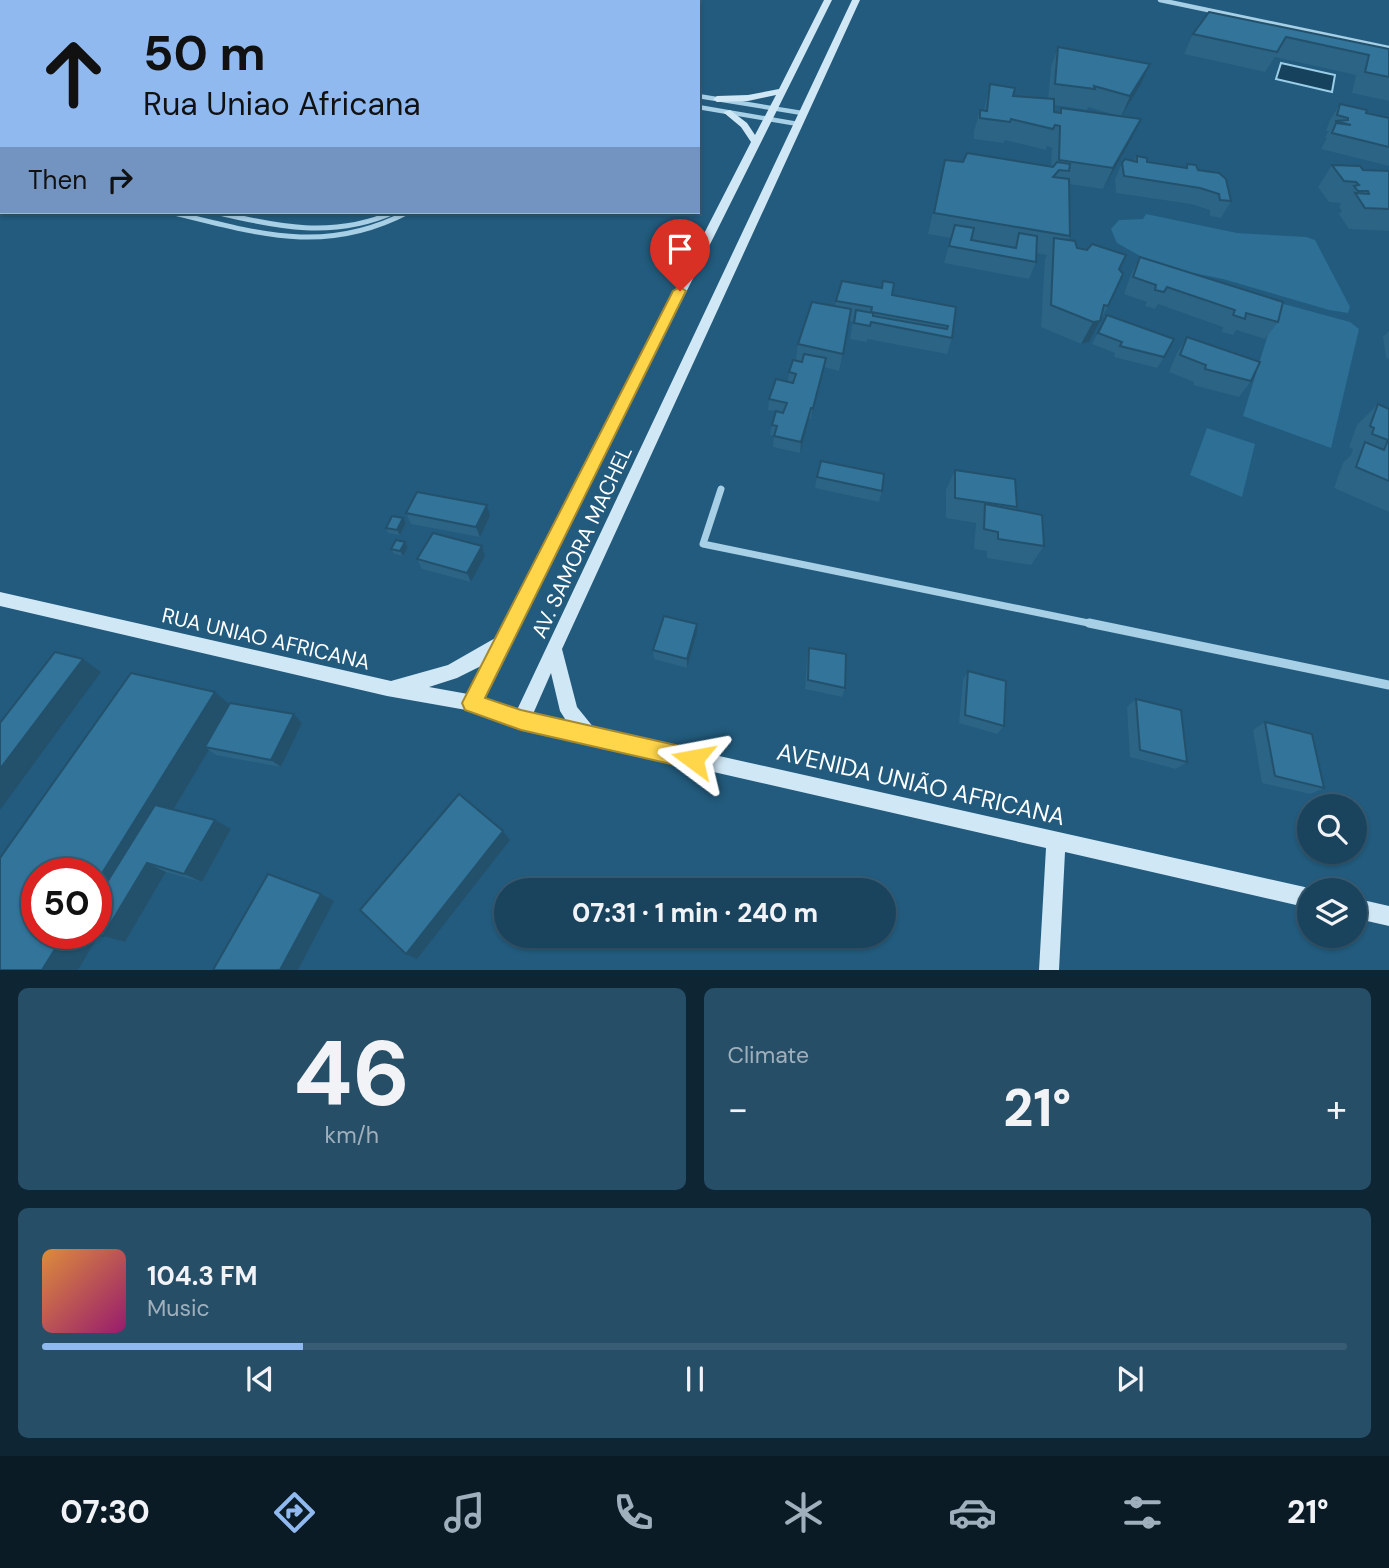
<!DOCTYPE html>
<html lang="en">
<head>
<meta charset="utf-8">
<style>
  :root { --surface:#1a445e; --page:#274e67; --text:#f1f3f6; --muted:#9fb0bc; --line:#385c73; --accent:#90b9f0 }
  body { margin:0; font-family:"DM Sans",sans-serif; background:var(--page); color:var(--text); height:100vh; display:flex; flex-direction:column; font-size:26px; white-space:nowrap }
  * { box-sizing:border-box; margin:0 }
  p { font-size:23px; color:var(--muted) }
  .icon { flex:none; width:38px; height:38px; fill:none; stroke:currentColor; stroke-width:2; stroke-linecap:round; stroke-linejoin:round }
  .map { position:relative; height:970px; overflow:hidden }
  .sheet { display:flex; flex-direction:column; gap:18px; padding:18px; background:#0e2534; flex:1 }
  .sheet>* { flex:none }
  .guide { position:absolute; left:0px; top:0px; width:700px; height:214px; box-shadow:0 2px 5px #0004,0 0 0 2px var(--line); background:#90b9f0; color:#111; overflow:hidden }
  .controls { position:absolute; left:1297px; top:794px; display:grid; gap:14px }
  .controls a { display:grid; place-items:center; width:70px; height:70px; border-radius:50%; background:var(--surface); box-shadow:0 2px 5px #0004,0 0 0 2px var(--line); font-size:35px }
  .speed { position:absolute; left:21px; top:858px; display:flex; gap:14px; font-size:35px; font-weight:700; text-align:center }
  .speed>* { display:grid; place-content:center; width:91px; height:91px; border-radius:50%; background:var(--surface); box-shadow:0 2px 5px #0004,0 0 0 2px var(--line); line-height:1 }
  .speed .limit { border:10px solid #d22; background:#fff; color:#111 }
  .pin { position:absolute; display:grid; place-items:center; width:60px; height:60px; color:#fff; margin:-72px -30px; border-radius:50% 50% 50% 0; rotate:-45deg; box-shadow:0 0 7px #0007 }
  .pin .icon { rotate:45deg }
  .me { position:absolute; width:77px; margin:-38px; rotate:283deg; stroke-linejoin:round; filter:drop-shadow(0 0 5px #0008) }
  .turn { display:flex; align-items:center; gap:24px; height:147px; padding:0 28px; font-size:32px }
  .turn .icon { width:91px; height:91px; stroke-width:2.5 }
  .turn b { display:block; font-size:49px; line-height:60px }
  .then { display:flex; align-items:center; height:66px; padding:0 28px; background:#0003; gap:14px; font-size:26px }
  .big { font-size:52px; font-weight:800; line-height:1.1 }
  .sheet .widget { flex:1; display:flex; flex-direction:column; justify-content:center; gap:10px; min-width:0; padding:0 24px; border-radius:10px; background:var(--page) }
  .sheet .dial { align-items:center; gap:0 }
  .dial b { font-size:91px; line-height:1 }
  .song { display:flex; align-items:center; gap:21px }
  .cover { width:84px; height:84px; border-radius:10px; background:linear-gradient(135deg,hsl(30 70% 55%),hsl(320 70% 35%)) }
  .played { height:7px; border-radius:4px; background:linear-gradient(90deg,var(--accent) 20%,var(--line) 20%) }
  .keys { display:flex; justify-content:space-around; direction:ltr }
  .heat { display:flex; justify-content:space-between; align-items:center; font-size:38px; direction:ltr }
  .sheet .tiles { flex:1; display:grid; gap:18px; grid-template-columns:1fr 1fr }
  .widget:last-child { grid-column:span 2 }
  .trip { position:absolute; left:494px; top:878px; width:402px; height:70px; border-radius:35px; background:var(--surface); box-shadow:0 2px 5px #0004,0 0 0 2px var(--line); font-weight:800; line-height:70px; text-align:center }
  .tab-bar { display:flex; height:112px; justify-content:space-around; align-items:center; background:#0a1b26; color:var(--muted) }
  .tab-bar .icon { width:49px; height:49px }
  .tab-bar .on { color:var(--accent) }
  .tab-bar b { font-size:32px; color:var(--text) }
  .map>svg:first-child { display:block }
  .green { fill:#2d6f95 }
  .water { fill:#17425d; stroke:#9acde7; stroke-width:2 }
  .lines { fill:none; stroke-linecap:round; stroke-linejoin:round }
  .street-far3 { stroke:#a7cfe6; stroke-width:4.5 }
  .street-far2 { stroke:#a7cfe6; stroke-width:5 }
  .street-far1 { stroke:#a7cfe6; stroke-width:7 }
  .street { stroke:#a7cfe6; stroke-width:9 }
  .secondary { fill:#d0e7f5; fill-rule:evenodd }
  .wall { fill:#2b6484; fill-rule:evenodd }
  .shaded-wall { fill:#23516c }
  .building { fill:#32749a; stroke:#23516c; stroke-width:2 }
  .route { fill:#ffd54a; stroke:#a68a30; stroke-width:2 }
  .labels { text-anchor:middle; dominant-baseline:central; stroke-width:7; stroke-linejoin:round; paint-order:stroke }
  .street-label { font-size:21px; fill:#fff; stroke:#225b7d }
  .near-street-label { font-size:24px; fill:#fff; stroke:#225b7d }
</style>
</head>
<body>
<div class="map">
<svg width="1389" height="970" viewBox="0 0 1389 970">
  <rect width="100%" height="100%" fill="#225b7d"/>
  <g class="green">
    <path d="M1146,214L1237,233L1306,237L1315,240L1350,307L1348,313L1329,310L1223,279L1158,266L1117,243L1111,229L1119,220L1143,219Z"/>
    <path d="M1265,299L1350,322L1359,329L1331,448L1243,416L1273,318Z"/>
    <path d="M1207,428L1255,444L1242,497L1190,475Z"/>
  </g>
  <path class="water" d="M1281,63L1335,75L1332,92L1276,79Z"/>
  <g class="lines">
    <g class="street-far3">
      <path d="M1160,0L1389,48"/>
      <path d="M698,96L802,113"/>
      <path d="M698,107L798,124"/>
    </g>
    <g class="street-far2">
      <path d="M170,212C257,233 324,256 408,212"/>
      <path d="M215,212C277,227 334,239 394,212"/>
    </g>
    <path class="street-far1" d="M721,489L703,544L1098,625"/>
    <path class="street" d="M1089,623L1389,685"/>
    <g class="secondary">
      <path d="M824,0H832L483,699L517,710L852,0H860L562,649L577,707L594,728L1309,888L1315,891H1309V908L1065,852L1059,970H1039L1046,848L521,728L472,711L387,696L0,606V592L391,681L448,665L497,637L751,142L741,127L723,112L730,110L747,123L755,135L776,95L748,101L717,102L713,99L717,96L748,95L779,89ZM483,665L468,694L429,687L457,678ZM551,673L560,711L567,722L533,714Z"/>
      <path d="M1354,898L1389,906V926L1354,918Z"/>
    </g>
  </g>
  <g class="wall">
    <path d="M1209,12L1389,49V101L1352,93L1356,75L1275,57L1265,72L1184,54L1193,34Z"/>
    <path d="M1058,47L1150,64L1141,84L1121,116L1131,140L1103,189L1069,184L1070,236L1068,240L1077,248L1119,269L1108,306L1089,342L1081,344L1041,327L1045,259L1047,255L1036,253V262L1029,279L944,263L951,238L928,234L945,160L1051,167L1052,148L1047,146L1046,150L1005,140L1003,143L974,139V131L980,110H984L990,84L1013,96L1048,99L1051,67ZM1054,105L1087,110L1088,107L1118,116L1061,108L1059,113L1054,112Z"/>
    <path d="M1340,104L1389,118V166L1321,149L1327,138L1325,137L1329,131H1326L1330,120Z"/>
    <path d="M1137,156L1147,162L1185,168L1187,164L1198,170L1231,201L1221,218L1210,216V210L1191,204L1116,193L1115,179L1122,163L1134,161Z"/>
    <path d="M1332,165L1363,170L1389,171V231L1349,229L1339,214L1342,211L1339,207L1341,204L1340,203L1329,202L1318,187Z"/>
    <path d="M1140,257L1278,322L1265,339L1236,330L1233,335L1222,332L1223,327L1158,304L1155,309L1145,306L1147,302L1124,294L1131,274Z"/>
    <path d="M892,295L956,307L952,338L947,354L867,339V342L850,339L853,321H849L839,371L824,367L811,419H809L800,453L773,447L774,436L770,435L772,425L776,411L768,410L769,399L788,382L789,372L802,362L796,360L798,344L835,306L836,301Z"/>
    <path d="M1107,315L1164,357L1157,368L1114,357L1115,353L1092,344Z"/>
    <path d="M1389,331V359L1386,358L1383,337Z"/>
    <path d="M1187,337L1251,381L1239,397L1193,385L1194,382L1169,372L1177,353Z"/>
    <path d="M1378,404L1389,409V512L1334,488L1343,463L1351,455L1353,449L1349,447L1357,425Z"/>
    <path d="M955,470L1017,507L1016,510L1044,546L1031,565L987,558V551L974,549L976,523L946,518V490Z"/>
    <path d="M817,477L882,491L879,502L815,488Z"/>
    <path d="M406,513L490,516L480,537L411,524Z"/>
    <path d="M403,518L406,523L400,535L388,533L386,528Z"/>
    <path d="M405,542L408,547L403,556L394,554L391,549Z"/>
    <path d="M482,546L485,556L471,582L422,569L417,559Z"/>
    <path d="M697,633L687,668L654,659L653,650Z"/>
    <path d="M809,648L845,688L842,697L805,689L807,657Z"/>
    <path d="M968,671L1004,726L997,734L959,723L963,680Z"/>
    <path d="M1136,699L1187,762L1176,769L1130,757L1127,707Z"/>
    <path d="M230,704L294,714L302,723L281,767L216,755L209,750L174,809L231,829L202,882L166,872L125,942L99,934L78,970H0L3,854Z"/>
    <path d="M1265,722L1324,788L1310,794L1262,783L1253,730Z"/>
  </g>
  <g class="shaded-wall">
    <path d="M1150,64L1141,84L1121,117L1130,96Z"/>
    <path d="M1141,119L1131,140L1103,189L1113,168Z"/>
    <path d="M1100,321L1089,342L1081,344L1093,322Z"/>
    <path d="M826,358L824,369L811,419L813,408Z"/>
    <path d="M811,408L809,419L800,453L801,442Z"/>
    <path d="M487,505L490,516L480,537L476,527Z"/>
    <path d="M403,518L406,523L400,535L397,530Z"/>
    <path d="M405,542L408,547L403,556L400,551Z"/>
    <path d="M482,546L485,556L471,582L467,573Z"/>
    <path d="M697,624V633L687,668V659Z"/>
    <path d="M83,659L101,672L0,810V769Z"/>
    <path d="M215,692L235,709L205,747L209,750L78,970H42L65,933H96V883Z"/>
    <path d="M294,714L302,723L281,767L271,760Z"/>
    <path d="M215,820L231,829L202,882L184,874Z"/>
    <path d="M503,831L510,840L417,959L406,954Z"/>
    <path d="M147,863L166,872L125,942L103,936Z"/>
    <path d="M321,894L334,901L298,970H280Z"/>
  </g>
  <g class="building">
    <path d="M1209,12L1389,49V77L1365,72L1369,55L1286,37L1277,52L1193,34Z"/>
    <path d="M1058,47L1150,64L1130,96L1094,86L1095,89L1055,84Z"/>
    <path d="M990,84L1015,88L1013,96L1054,99V112L1061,113V108L1141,119L1113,168L1059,160L1060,126L1055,125L1053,129L1011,119L1010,122L980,118V110L987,111Z"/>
    <path d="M1340,104L1367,110L1366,113L1389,118V147L1332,133L1336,123L1351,125L1335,121L1348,120V118L1337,115Z"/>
    <path d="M967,153L1053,167L1057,162L1070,164L1069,171L1059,170L1053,177L1069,179L1070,236L934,213L945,160L963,162Z"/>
    <path d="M1137,156L1147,158V162L1187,168V164L1196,165L1198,170L1219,173L1226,179L1231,201L1220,200L1219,194L1200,188L1124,176L1122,163L1125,159L1137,162Z"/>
    <path d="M1332,165L1360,166L1363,170L1389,171V209L1365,208L1355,193L1369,194L1368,191H1358L1354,186L1359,185L1356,182L1344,181Z"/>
    <path d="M955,225L974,228L971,240L1016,248L1019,233L1037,236L1036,262L949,246Z"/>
    <path d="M1054,238L1075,241L1077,248L1087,250L1092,244L1126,255L1119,269L1123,274L1108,306L1104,305L1100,321L1093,322L1051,305Z"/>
    <path d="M1140,257L1283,302L1278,322L1246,313L1245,319L1233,315L1235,310L1167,287L1164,292L1155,290L1156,285L1133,277Z"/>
    <path d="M842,281L882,288L883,281L894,283L892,295L956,307L952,338L871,322L870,326L854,323L856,310L873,313V316L947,329L948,326L871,312L872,307L836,301Z"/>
    <path d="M812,302L851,309L843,354L798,344Z"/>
    <path d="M1107,315L1174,339L1164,357L1120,346L1122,342L1098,333Z"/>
    <path d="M1187,337L1260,362L1251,381L1205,369L1206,365L1180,355Z"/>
    <path d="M804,354L826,358L813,408H811L801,442L774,436L777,426L772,425L776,411L783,413L787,403L769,399L776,379L793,383L796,374L789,372L793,360L802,362Z"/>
    <path d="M1378,404L1389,409V481L1356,467L1365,442L1384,450L1388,440L1372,434L1374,428L1370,426Z"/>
    <path d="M821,461L884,474L882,491L817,477Z"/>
    <path d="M955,470L1015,479L1017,507L955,498Z"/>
    <path d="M417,492L487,505L476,527L406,513Z"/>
    <path d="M985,504L1042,515L1044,546L998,539V532L984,529Z"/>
    <path d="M392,516L403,518L397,530L386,528Z"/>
    <path d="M433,533L482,546L467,573L417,559Z"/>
    <path d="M396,540L405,542L400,551L391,549Z"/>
    <path d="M664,616L697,624L687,659L653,650Z"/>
    <path d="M809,648L846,654L845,688L808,680Z"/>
    <path d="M55,652L83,659L0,769V723Z"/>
    <path d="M968,671L1006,681L1004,726L965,715Z"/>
    <path d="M131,673L215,692L96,883V873H37V933H65L42,970H0V858Z"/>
    <path d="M1136,699L1181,710L1187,762L1140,750Z"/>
    <path d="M230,703L294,714L271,760L205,747Z"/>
    <path d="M1265,722L1312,734L1324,788L1275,776Z"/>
    <path d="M459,794L503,831L406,954L360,910Z"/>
    <path d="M155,805L215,820L184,874L147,863L103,936L92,933H96V900Z"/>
    <path d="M268,874L321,894L280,970H213Z"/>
  </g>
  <path class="route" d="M680,287L686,291L485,698L521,710L693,749L700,752L703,759L700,766L693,769L521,730L465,710L462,703L673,291Z"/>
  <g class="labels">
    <g class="street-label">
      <text transform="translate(582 542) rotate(-65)">AV. SAMORA MACHEL</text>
      <text transform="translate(266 639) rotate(13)">RUA UNIAO AFRICANA</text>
    </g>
    <g class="near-street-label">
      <text transform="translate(921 784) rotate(13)">AVENIDA UNIÃO AFRICANA</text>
    </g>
  </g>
</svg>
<div class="controls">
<a><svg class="icon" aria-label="search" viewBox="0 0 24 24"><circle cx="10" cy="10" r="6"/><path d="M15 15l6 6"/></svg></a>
<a><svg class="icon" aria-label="layers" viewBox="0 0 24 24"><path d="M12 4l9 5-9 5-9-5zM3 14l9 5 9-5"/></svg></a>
</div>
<div class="speed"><div class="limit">50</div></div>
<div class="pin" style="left:680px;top:291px;background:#d93025"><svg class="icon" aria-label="arrive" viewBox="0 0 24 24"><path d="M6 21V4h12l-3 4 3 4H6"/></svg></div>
<svg class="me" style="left:693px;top:759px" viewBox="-20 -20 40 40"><path d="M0-17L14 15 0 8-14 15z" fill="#ffd54a" stroke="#fff" stroke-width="4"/></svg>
<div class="trip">07:31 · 1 min · 240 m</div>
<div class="guide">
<div class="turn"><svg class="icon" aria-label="ahead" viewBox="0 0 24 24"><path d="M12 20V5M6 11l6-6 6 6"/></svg><div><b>50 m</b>Rua Uniao Africana</div></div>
<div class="then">Then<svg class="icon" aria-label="right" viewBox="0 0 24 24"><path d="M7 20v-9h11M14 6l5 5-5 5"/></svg></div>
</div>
</div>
<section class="sheet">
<div class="tiles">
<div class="widget dial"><b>46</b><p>km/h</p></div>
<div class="widget"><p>Climate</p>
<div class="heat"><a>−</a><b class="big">21°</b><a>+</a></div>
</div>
<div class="widget">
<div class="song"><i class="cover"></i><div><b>104.3 FM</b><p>Music</p></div></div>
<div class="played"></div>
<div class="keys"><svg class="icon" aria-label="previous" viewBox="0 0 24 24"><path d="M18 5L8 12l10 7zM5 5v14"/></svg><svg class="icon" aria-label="pause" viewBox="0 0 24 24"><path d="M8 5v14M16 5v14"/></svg><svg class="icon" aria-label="next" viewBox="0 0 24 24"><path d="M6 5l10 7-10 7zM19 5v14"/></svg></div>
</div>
</div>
</section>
<nav class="tab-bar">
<b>07:30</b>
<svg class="icon on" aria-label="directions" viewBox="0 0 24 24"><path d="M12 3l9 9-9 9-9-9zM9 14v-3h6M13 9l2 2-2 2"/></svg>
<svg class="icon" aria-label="music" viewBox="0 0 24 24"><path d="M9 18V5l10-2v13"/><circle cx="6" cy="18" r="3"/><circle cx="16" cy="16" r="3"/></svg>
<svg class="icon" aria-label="phone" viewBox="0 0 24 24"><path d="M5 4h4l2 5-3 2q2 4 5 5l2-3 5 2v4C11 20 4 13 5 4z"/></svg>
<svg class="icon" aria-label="climate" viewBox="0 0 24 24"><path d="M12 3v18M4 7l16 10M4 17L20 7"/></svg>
<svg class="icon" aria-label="car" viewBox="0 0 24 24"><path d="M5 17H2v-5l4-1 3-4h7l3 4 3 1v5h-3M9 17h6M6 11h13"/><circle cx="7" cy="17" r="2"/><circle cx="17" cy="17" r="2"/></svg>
<svg class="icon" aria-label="filters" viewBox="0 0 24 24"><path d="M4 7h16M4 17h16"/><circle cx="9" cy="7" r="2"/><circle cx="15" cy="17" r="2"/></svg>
<b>21°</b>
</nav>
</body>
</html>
